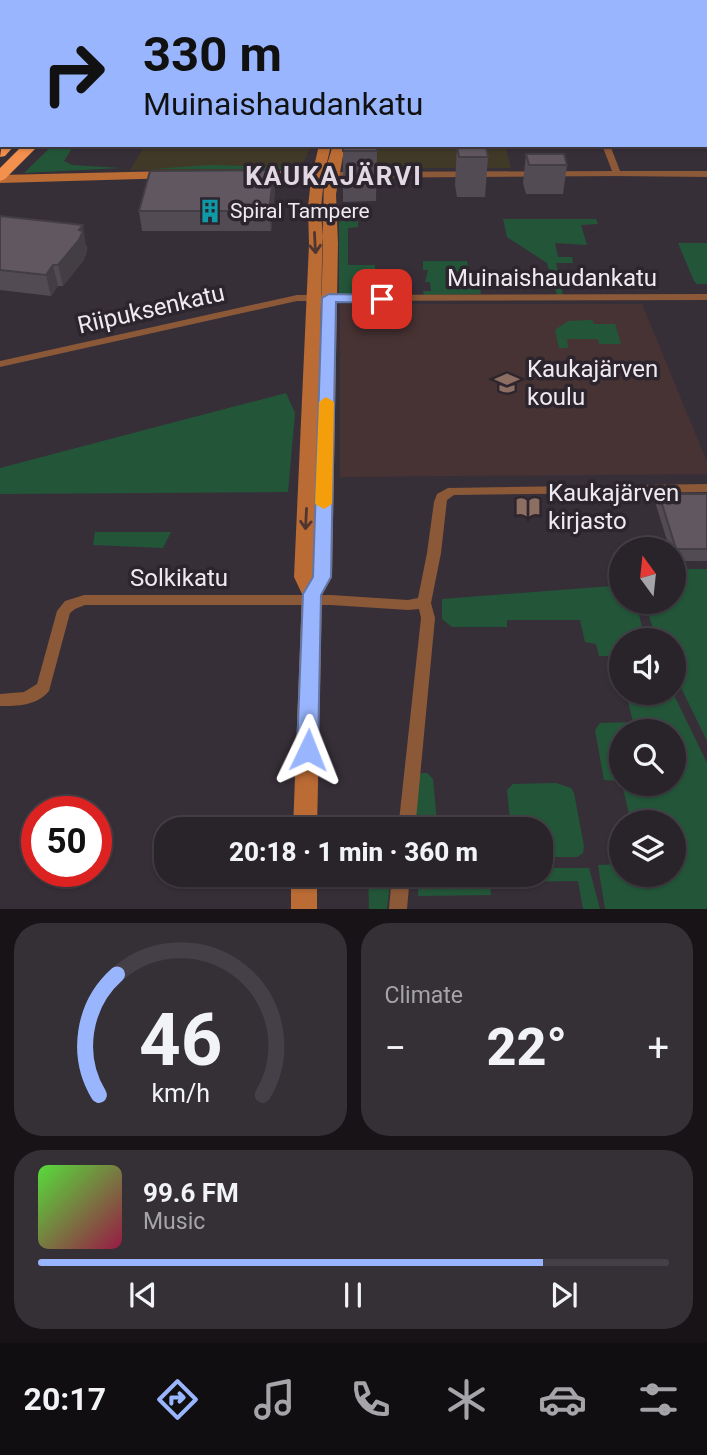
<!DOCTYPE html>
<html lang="en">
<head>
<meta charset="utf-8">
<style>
  :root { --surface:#29232a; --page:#352f36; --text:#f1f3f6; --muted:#a5a4a8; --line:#454047; --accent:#98b5fd }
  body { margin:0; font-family:Roboto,sans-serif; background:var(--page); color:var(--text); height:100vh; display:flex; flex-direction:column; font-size:26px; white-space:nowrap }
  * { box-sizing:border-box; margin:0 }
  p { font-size:23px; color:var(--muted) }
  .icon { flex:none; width:38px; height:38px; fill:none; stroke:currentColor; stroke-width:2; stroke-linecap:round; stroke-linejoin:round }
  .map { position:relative; height:909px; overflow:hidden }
  .drawer { display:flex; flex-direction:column; gap:14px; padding:14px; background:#171317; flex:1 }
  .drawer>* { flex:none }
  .guide { position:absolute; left:0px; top:0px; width:707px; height:147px; box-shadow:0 2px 5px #0004,0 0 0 2px var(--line); background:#98b5fd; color:#111; overflow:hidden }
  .needle { width:46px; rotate:345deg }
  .controls { position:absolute; left:609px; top:537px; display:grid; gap:14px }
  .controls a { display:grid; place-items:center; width:77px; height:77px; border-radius:50%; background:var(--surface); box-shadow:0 2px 5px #0004,0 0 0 2px var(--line); font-size:35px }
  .speed { position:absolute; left:21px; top:796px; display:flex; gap:14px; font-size:35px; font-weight:700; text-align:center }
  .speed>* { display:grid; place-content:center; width:91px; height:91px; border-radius:50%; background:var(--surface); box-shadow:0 2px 5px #0004,0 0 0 2px var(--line); line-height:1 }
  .speed .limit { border:10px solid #d22; background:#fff; color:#111 }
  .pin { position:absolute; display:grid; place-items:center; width:60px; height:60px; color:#fff; margin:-30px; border-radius:14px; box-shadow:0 4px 10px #0006 }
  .me { position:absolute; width:77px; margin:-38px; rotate:2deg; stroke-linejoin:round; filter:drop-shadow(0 0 5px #0008) }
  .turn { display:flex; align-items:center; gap:24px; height:147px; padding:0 28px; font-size:32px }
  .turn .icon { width:91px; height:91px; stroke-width:2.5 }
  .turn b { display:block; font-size:49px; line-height:60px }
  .big { font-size:52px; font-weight:800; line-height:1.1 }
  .drawer .card { flex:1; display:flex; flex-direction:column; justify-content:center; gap:10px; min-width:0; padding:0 24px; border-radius:28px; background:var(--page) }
  .drawer .dial { align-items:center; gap:0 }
  .dial svg { height:182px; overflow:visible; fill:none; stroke:var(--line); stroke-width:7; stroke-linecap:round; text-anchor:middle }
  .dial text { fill:var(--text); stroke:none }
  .song { display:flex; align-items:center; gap:21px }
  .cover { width:84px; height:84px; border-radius:10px; background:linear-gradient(135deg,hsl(110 70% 55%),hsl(340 70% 35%)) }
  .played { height:7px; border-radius:4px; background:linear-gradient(90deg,var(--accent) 80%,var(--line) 80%) }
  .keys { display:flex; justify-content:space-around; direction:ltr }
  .heat { display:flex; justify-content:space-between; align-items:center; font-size:38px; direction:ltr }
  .drawer .tiles { flex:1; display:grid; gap:14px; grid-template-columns:1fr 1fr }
  .card:last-child { grid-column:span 2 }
  .trip { position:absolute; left:154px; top:817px; width:399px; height:70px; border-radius:28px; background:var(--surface); box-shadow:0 2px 5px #0004,0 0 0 2px var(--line); font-weight:800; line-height:70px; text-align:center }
  .tabs { display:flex; height:112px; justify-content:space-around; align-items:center; background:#100e11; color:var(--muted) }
  .tabs .icon { width:49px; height:49px }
  .tabs .on { color:var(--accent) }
  .tabs b { font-size:32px; color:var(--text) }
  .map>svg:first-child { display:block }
  .commercial { fill:#403927 }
  .education { fill:#483334 }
  .green { fill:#235639 }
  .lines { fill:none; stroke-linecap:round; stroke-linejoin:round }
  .minor { fill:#8b5838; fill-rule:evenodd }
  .tertiary { fill:#8b5838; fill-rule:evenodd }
  .secondary { fill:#bb6b34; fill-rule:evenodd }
  .motorway { fill:#f3904d; fill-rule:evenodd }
  .wall { fill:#534b53 }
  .shaded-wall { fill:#433d44 }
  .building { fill:#605761; stroke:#433d44; stroke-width:2 }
  .oneway { stroke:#503630 }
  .route { fill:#98b5fd; stroke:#6376a4; stroke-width:2 }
  .slow { fill:#f59e0b }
  .labels { text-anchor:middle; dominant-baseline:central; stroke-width:7; stroke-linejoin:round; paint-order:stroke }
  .far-poi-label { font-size:21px; fill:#efe9f0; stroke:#2d252e; text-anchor:start }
  .street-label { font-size:24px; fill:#efe9f0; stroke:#2d252e }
  .poi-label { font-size:24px; fill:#efe9f0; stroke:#2d252e; text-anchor:start }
  .far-district-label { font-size:26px; font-weight:bold; letter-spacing:2px; fill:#e2d8e4; stroke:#2d252e }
</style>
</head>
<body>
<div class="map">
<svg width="707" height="909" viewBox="0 0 707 909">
  <rect width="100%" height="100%" fill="#372f38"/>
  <g class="commercial">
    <path d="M145,145H311L306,158L296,170H130Z"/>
    <path d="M351,145H505L511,168H364Z"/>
  </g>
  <path class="education" d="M340,304H642L707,462V474L340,477Z"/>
  <g class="green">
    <path d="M53,145H74L64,161L72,165L121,168L24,173Z"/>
    <path d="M210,165L291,167L296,169H153Z"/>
    <path d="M503,219H596L598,224L581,225L587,245L555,243L558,257H572L573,263H556L563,295H557L547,263L507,237Z"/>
    <path d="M345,220H358V227L348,228V265H375V295L339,294V222Z"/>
    <path d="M678,243H707V284H697L694,281Z"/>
    <path d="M423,261H467L469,275H478L481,294L424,295L423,291H431L430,282H425L428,270H423Z"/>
    <path d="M592,320L594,324H615L621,344H599L598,339H567L568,348H559L555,330L568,321Z"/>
    <path d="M286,393L295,413L288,492L0,494V468Z"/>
    <path d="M95,532H171L163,548L93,545Z"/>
    <path d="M674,569H707V741L674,673V640H657L648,613V602H674Z"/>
    <path d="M621,580V602H636L645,640H621V672L617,656H599L596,644L585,642L580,620H507V627H452L442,619V599L612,586Z"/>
    <path d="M626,693H673L707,763V909H605L598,865L621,864V875H674V822H631L622,784H674V732H621V781L604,780L595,730L600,723L633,722Z"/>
    <path d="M422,773H427L433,779L437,822L419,826L415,822L419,776Z"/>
    <path d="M556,783L571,788L574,793L584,846L583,853L577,857H541V830L511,829L507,790L513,784Z"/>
    <path d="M541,868H589L600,909H583L578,881L490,882L491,895L418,896L419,875H541Z"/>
    <path d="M368,875H391L387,909H369Z"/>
  </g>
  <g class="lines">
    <g class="minor">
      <rect x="705" y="29" width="2" height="4"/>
      <path d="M602,145H610L620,171H707V177L614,176Z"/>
      <path d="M707,294V300L297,301L0,367V361L297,295Z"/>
      <path d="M707,484V492L454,495L447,500L441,553L431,603L435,618L415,830H398L421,618L419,609L408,610L331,605H85L75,609L70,613L49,691C36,706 18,706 0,706V694L24,692L37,684L57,611L65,601L84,595H331L408,600L418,598L427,553L434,502L437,494L448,488Z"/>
      <path d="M392,875H410L407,909H389Z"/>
    </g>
    <path class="tertiary" d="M617,171L623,174L621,176L331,178L325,175L331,172Z"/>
    <g class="secondary">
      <rect x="361" y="0" width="10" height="2"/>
      <path d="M319,145H331L325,171L333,145H345L336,194L338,244L332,577L322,594L317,830H293L302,594L294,577L309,244L308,207L311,179H252L246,175L252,171H313ZM324,179L319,387L323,244L321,207Z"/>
      <path d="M171,171L175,172V178L0,183V175Z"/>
      <rect x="291" y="875" width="26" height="34"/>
    </g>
    <g class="motorway">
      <path d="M5,0H20L21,2H7Z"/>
      <path d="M79,0H96L78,2Z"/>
      <path d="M135,0H147L134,2Z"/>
      <path d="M152,0H164L151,2Z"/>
      <path d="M210,0H223L209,2Z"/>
      <path d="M2,143L15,145L5,156L0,157Z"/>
      <path d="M23,145H39L5,179L0,181V168Z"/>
    </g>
  </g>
  <g class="wall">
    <path d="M343,145L377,151L376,201L343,202Z"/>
    <path d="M457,146L488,157L485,197H457L455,185Z"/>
    <path d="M526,154L567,165L563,194H526L523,183Z"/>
    <path d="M275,190L271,231H142L139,211Z"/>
    <path d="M0,216L87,246V252L83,261L63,286H58L51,296L0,290Z"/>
    <path d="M659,494H707V561H674V550H670L656,505Z"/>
  </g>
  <g class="shaded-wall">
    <path d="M274,170L275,190L271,231L269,211Z"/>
    <path d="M83,225L87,252L83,261L63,286L58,265Z"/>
    <path d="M53,265L58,286L51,296L46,275Z"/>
  </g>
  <g class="building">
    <path d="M343,145H376L377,151H343Z"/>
    <path d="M457,146H486L488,157H459Z"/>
    <path d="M526,154H564L567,165H529Z"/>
    <path d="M274,170L269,211H139L150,171Z"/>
    <path d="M0,216L83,225L79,230L83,231L79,240L58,265H53L46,275L0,270Z"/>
    <path d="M659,494H707V549H676Z"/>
  </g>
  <defs><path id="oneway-shaft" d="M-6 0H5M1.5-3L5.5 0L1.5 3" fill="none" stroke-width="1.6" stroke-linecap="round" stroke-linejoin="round" transform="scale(1.75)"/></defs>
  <g class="oneway">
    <use href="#oneway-shaft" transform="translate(315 243) rotate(87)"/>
    <use href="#oneway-shaft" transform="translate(306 519) rotate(93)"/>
  </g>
  <path class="route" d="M329,294L382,295L389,299L382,303L336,302L331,577L321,595L318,750L315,756L308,759L300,756L297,750L303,594L313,577L322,298Z"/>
  <path class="slow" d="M326,397L334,402L332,504L324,509L315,504L319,402Z"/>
  <defs>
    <g id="building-bare" transform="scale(1.89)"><path d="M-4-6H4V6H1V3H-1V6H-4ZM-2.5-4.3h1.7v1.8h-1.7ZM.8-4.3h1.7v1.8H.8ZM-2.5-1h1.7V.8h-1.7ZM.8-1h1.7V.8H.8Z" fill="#0f9aa8" stroke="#2d252e" stroke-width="2.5" paint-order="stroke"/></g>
    <g id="school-bare" transform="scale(1.89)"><path d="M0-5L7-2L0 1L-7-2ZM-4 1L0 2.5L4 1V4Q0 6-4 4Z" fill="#8d6e63" stroke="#2d252e" stroke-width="2.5" paint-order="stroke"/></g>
    <g id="library-bare" transform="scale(1.89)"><path d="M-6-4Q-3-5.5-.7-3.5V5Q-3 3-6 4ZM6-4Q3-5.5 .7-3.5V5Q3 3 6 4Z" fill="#8d6e63" stroke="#2d252e" stroke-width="2.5" paint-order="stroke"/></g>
  </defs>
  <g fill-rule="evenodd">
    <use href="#building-bare" x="210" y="211"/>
    <use href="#school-bare" x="507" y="383"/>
    <use href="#library-bare" x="528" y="507"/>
  </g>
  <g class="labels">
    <g class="far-poi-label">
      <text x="230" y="211">Spiral Tampere</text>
    </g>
    <g class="street-label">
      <text x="552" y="278">Muinaishaudankatu</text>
      <text transform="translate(151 309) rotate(-13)">Riipuksenkatu</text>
      <text x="179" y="578">Solkikatu</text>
    </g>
    <g class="poi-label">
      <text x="527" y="369">Kaukajärven<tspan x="527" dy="28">koulu</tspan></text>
      <text x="548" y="493">Kaukajärven<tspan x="548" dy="28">kirjasto</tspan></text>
    </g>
    <g class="far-district-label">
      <text x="334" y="176">KAUKAJÄRVI</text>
    </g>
  </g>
</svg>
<div class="controls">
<a><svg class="needle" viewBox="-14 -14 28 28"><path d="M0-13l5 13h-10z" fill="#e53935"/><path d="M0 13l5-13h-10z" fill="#a5a4a8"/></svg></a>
<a><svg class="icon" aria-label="sound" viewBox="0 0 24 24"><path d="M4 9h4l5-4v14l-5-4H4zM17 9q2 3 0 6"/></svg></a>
<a><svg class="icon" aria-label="search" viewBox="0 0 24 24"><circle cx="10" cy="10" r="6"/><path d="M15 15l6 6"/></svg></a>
<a><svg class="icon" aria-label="layers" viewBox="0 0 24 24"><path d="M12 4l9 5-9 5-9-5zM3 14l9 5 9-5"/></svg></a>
</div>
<div class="speed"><div class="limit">50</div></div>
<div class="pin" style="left:382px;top:299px;background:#d93025"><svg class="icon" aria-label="arrive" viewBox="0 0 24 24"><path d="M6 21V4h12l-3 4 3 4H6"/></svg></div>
<svg class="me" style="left:308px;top:750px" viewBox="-20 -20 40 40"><path d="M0-17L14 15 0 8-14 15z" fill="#98b5fd" stroke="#fff" stroke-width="4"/></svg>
<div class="trip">20:18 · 1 min · 360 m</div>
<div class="guide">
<div class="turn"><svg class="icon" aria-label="right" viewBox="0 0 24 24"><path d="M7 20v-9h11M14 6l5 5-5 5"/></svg><div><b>330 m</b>Muinaishaudankatu</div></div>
</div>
</div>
<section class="drawer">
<div class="tiles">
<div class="card dial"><svg viewBox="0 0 100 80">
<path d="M14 69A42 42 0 1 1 86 69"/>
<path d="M14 69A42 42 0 0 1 22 16" stroke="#98b5fd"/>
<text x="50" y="56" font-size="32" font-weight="700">46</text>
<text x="50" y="72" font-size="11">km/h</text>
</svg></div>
<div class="card"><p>Climate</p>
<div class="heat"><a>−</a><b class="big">22°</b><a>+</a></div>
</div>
<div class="card">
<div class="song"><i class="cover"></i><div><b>99.6 FM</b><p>Music</p></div></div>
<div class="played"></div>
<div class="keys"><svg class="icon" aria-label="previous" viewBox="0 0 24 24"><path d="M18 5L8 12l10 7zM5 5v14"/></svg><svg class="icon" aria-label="pause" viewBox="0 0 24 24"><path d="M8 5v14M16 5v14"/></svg><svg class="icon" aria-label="next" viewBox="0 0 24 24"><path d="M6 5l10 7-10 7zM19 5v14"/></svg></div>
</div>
</div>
</section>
<nav class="tabs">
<b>20:17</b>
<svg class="icon on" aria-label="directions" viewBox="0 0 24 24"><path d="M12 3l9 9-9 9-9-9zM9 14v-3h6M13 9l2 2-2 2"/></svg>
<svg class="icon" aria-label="music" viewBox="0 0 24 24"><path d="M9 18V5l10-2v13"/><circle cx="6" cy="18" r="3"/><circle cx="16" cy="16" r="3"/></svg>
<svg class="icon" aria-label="phone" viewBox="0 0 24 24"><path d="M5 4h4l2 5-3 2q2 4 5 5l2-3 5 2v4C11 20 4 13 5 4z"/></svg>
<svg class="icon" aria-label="climate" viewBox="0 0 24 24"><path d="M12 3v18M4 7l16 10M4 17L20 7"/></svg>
<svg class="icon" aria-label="car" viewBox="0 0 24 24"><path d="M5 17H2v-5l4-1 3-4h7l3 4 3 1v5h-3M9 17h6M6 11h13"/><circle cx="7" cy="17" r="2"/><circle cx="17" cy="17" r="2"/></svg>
<svg class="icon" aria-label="filters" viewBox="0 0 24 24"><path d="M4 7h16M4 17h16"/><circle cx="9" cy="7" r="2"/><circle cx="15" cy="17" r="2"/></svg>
</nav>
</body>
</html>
